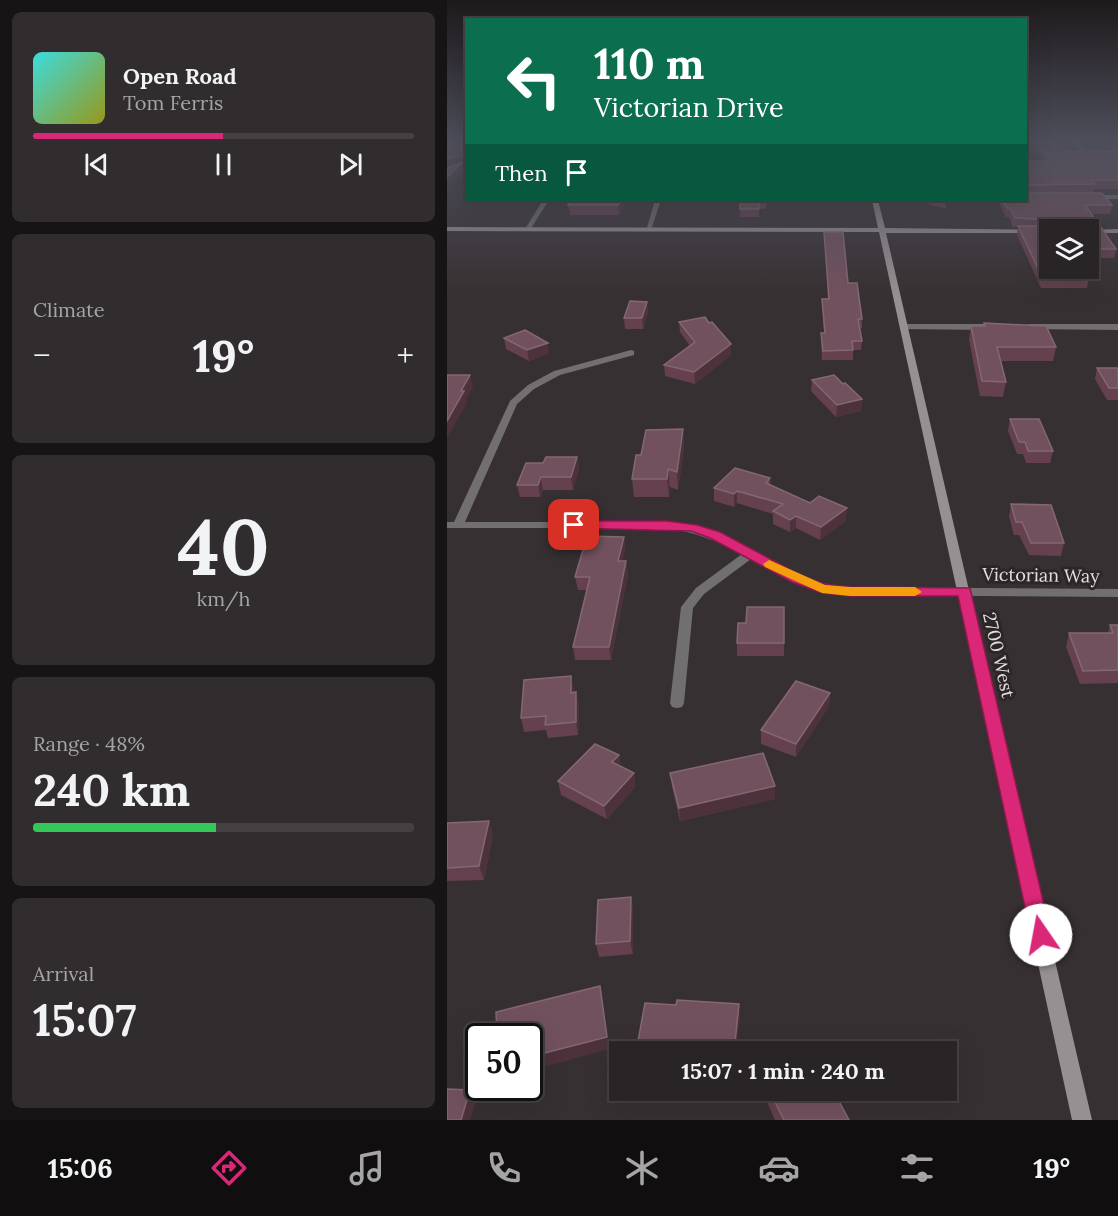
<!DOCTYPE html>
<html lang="en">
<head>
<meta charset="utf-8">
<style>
  :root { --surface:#292426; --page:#312c2e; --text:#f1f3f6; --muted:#a5a4a7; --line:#454143; --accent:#db2777 }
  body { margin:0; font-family:Lora,serif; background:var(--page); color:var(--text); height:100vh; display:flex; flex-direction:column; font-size:22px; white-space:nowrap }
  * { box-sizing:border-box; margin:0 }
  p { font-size:20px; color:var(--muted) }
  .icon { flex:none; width:33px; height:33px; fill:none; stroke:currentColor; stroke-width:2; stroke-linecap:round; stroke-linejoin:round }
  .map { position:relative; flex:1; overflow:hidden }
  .sheet { display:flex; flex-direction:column; gap:12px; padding:12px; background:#171415; width:447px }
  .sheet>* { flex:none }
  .top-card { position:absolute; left:18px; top:18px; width:562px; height:183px; border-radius:0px; box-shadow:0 6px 24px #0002,0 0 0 2px var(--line); background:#0b6e4f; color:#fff; overflow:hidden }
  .fabs { position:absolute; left:592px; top:219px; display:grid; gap:12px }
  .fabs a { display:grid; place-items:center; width:60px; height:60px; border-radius:0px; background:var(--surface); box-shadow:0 6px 24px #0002,0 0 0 2px var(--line); font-size:30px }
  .speed { position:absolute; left:18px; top:1023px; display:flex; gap:12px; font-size:30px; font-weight:700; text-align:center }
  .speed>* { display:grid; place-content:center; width:78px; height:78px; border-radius:50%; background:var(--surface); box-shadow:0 6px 24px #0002,0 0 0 2px var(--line); line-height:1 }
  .speed .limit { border:3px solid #111; border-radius:9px; background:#fff; color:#111 }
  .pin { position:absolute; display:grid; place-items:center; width:51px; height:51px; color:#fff; margin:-26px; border-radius:12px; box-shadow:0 3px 9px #0006 }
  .me { position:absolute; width:66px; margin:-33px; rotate:348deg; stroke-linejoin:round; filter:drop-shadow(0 0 4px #0008) }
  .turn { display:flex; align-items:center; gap:21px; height:126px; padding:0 30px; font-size:27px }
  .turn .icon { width:78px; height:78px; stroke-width:2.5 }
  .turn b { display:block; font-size:42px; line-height:51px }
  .then { display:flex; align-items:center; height:57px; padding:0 30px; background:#0003; gap:12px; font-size:22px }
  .big { font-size:45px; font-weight:700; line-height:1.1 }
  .sheet .widget { flex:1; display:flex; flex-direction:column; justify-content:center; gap:9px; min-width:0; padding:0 21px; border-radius:9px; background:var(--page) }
  .sheet .dial { align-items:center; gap:0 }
  .dial b { font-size:78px; line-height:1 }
  .song { display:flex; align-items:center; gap:18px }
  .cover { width:72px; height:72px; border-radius:9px; background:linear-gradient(135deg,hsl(180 70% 55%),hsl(60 70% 35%)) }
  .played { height:6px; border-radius:3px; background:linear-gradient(90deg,var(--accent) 50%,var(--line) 50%) }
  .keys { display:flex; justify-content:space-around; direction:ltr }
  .heat { display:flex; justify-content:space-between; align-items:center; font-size:33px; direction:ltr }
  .charge { height:9px; border-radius:4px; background:linear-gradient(90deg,#34c759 48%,var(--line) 0) }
  .trip { position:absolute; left:162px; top:1041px; width:348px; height:60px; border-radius:0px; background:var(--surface); box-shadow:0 6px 24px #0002,0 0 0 2px var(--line); font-weight:700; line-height:60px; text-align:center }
  .tab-bar { display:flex; height:96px; justify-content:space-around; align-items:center; background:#100e0f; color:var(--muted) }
  .tab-bar .icon { width:42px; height:42px }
  .tab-bar .selected { color:var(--accent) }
  .tab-bar b { font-size:27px; color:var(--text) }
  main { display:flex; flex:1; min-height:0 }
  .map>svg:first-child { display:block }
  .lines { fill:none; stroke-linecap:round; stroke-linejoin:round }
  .service { fill:#726f70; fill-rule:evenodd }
  .minor { fill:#726f70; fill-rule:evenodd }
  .secondary { fill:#969092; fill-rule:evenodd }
  .wall { fill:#65404e }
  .shaded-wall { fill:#4d323c }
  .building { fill:#72515e; stroke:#846772; stroke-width:1.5 }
  .route { fill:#db2777; stroke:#8e194d; stroke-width:1.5 }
  .slow { fill:#f59e0b }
  .labels { text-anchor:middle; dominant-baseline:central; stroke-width:6; stroke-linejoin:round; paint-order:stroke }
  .street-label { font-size:18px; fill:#e3dee0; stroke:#2d2628 }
</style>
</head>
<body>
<main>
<section class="sheet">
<div class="widget">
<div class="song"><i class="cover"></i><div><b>Open Road</b><p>Tom Ferris</p></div></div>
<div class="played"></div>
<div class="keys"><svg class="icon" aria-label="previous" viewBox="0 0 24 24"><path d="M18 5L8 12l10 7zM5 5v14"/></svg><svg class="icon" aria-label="pause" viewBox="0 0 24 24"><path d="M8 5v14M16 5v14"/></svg><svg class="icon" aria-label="next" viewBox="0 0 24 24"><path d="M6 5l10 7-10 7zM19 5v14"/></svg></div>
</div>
<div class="widget"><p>Climate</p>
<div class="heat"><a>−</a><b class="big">19°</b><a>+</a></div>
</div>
<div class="widget dial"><b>40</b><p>km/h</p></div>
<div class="widget"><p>Range · 48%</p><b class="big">240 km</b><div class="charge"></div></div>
<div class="widget"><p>Arrival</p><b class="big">15:07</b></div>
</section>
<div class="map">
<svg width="671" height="1120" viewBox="0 0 671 1120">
  <rect width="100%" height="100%" fill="#373032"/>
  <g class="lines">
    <g class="service">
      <path d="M96,200H102L83,230H79L78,229Z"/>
      <path d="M208,200H214L204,230L199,231Z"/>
      <path d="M456,324H539L543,327L539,330L453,329V325Z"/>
      <path d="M583,324H671V330L580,329V325Z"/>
    </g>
    <g class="minor">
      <path d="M623,141H629L638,149L671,150V154L634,152Z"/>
      <path d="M20,163V167L0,175V171Z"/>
      <path d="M671,195V199H642L639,197L642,195Z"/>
      <path d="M184,350L187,351V355L113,375L87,389L70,404L18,522H220C237,524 254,527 270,533C311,549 346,576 389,587L671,589V597L389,595C358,587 331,575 304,559L257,594L246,608L237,703L235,707L230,708L225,707L223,703L234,607L249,588L295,554C270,541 248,532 220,528H0V522H7L63,401L81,385L107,371Z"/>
    </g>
    <g class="secondary">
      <path d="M425,200H431L438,228L605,230H603V233H439L645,1120H625L432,232L0,231V227L431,228Z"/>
      <path d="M671,229V233H642V230H640Z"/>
    </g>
  </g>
  <g class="wall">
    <path d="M0,141H20V159L7,157L8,165L18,170L0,187Z"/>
    <path d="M581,141H612L620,151L664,155L665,148H667L656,147L650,141H671V189H647L646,193L665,205L663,214H645L646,226L669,249L667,258H642V230H603L642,278L640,288H594L570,235L571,227H566L562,217H559L550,200H579V161H596Z"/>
    <path d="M179,200L172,215H123L121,205Z"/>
    <path d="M293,200H319V209H312V217H293Z"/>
    <path d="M466,200H499V209Z"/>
    <path d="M377,232L401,283L415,319V328H413L415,341L414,350H406V360H375L374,343V333H377L375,299H381Z"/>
    <path d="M200,302L201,312L196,329H178L177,318Z"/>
    <path d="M232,322L284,355L248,384L218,376L217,365L243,346L233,332Z"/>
    <path d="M537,323L609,347L606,361H554L559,382L556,397L533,396L522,340L524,326H537Z"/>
    <path d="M57,338L102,353L82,361L59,349Z"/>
    <path d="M650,368H671V400H660L648,379Z"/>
    <path d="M365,380L396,384L415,399L414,411L389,417L364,391Z"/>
    <path d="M563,419L606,451L603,463H579L576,454H570L561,431Z"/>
    <path d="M236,429L237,447L231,490L223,487L222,497H187L185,479L194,455Z"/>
    <path d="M130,457L132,469L126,490H96L93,497H73L70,485L96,463Z"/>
    <path d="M323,478V485L399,521L373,540L349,528L343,532L326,524V514L290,503L287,507L267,501V488Z"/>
    <path d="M564,504L617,543L614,556L582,555L572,535H567L562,517Z"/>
    <path d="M177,537L178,549L175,561H179L181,574L164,660H128L126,647L140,590H131L128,577Z"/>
    <path d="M337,607V656H290V643L299,623Z"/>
    <path d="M663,625H671V683L633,684L619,647L622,633H661Z"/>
    <path d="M124,676L127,692L132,705L131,735L101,738L99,730L77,732L74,718Z"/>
    <path d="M383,693L382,706L349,757L314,744V730Z"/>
    <path d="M172,755L173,767L187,773L188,787L160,819L114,795L111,781Z"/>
    <path d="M223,773L328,799L233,821L225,787Z"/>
    <path d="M0,823L46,834L37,880L0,881Z"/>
    <path d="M184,897L186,911V954L152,957L149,944Z"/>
    <path d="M319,1090H386L402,1120H328L320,1102Z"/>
  </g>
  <g class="shaded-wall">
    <path d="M7,157L8,165L0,169V160Z"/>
    <path d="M16,162L18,170L0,187V177Z"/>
    <path d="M173,200H179L172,215L171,205Z"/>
    <path d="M648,219L646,228L640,230L639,221Z"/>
    <path d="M200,302L201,312L196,329L195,318Z"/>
    <path d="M101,343L102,353L82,361L80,350Z"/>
    <path d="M284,344V355L248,384L247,372Z"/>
    <path d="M23,375L26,387L19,399L20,403L0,438V421Z"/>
    <path d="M415,399L414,411L389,417L390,405Z"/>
    <path d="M236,429L237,447L231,490L230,472Z"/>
    <path d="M130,457L132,469L126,490L124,477Z"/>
    <path d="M221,469L223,487L222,497L220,479Z"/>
    <path d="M94,477L96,490L93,497L91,485Z"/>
    <path d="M290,491V503L287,507V494Z"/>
    <path d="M400,508L399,521L373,540L374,527Z"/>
    <path d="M349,516V528L343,532V520Z"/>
    <path d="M177,537L178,549L173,574L171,561Z"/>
    <path d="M179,561L181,574L164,660L162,647Z"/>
    <path d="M124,676L127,689V706L124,693Z"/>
    <path d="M129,692L132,705L131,735L129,722Z"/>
    <path d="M383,693L382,706L349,757V744Z"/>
    <path d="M172,755L174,769L165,762Z"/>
    <path d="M187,773L188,787L160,819L157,806Z"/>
    <path d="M328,786V799L233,821L232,808Z"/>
    <path d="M42,821L46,834L37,880L32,866Z"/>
    <path d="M184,897L186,911V954L183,941Z"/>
    <path d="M153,986L155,999L162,1049L82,1071V1057Z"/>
    <path d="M292,1004L293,1017L289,1052H287Z"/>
    <path d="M23,1090L29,1102L23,1120H14Z"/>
  </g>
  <g class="building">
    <path d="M0,141H20V153L19,151L0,149Z"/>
    <path d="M588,141H612L620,151L671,155V180H645L648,184L579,185V161H603Z"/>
    <path d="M665,148H671V154Z"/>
    <path d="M0,156L7,157L0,160Z"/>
    <path d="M16,162L0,177V168Z"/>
    <path d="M579,187L580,193H655L665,205H638L648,219L639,221L644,226H653L669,249H642V230H603V268H635L642,278L596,279L571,226H605L608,220L568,218L563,208H560L555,200H579Z"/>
    <path d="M124,200H173L171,205H121Z"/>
    <path d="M293,200H318H312V209H293Z"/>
    <path d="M377,232H396L401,283H410L415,319H411L415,341H405L406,350L376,351L374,333H378L375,299H382Z"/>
    <path d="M183,301L200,302L195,318H177Z"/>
    <path d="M258,317L262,323L265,322L284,344L247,372L217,365L248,342L232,322Z"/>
    <path d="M537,323L599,326L609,347H550L559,382L535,381L524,326H538Z"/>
    <path d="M78,330L101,343L80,350L57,338Z"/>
    <path d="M650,368H671V388H662Z"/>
    <path d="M0,375H23L14,391H17L0,421Z"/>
    <path d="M387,375L396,384L398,383L415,399L390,405L365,380Z"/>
    <path d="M563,419H592L606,451H581L578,442H572Z"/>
    <path d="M236,429L230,472L221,469L220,479H185L189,455H194L199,430Z"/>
    <path d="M99,457H130L124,477H94L91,485H70L79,463H96Z"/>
    <path d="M288,468L323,478L319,483L363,503L372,496L400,508L374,527L349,516L343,520L326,511L336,504L290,491L287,494L267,488Z"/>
    <path d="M564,504L604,505L617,543H584L575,522H569Z"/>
    <path d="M140,536L177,537L171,561H179L162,647H126L143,577H128Z"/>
    <path d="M300,607H337V643H290L291,623H299Z"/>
    <path d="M663,625H671V670L636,671L622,633H666Z"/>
    <path d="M124,676V693L129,692V722L98,725L99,716L74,718L77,680Z"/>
    <path d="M349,681L383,693L349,744L314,730Z"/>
    <path d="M148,744L172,755L165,762L187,773L157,806L111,781Z"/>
    <path d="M316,753L328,786L232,808L223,773Z"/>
    <path d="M42,821L32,866L0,868V823Z"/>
    <path d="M184,897L183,941L149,944L151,900Z"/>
    <path d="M153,986L160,1037L82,1057V1036H50L49,1012Z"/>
    <path d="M230,1000L292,1004L287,1052H189L198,1003L229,1005Z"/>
    <path d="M0,1089L23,1090L14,1120H0Z"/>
    <path d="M322,1090H386L402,1120H337Z"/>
  </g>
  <linearGradient id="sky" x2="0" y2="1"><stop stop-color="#1e1a1c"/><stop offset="0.47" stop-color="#4d4e5a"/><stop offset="1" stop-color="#4d4e5a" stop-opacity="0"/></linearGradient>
  <rect width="671" height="298" fill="url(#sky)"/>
  <path class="route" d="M127,521H220L250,525L273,532L355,576L377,584L403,587L523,588L604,935L601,942L594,944L587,942L584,935L511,596H403L375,593L345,582L263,538L244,531L122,528L120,525Z"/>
  <path class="slow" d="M322,560L378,585L403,587H468L475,592L468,596H403L375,593L318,567L316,564Z"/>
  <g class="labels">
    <g class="street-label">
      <text transform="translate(594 575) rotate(1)">Victorian Way</text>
      <text transform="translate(552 655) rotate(77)">2700 West</text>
    </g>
  </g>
</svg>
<div class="fabs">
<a><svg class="icon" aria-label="layers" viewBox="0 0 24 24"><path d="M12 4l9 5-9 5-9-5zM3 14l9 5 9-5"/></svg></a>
</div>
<div class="speed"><div class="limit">50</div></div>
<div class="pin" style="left:127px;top:525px;background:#d93025"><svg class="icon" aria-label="arrive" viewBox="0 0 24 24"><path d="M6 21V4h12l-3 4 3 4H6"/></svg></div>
<svg class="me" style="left:594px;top:935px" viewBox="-20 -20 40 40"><circle r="19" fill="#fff"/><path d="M0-13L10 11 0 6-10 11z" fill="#db2777"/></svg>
<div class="trip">15:07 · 1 min · 240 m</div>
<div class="top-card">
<div class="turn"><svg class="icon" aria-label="left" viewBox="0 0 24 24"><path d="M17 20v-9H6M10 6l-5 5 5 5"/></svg><div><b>110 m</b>Victorian Drive</div></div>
<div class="then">Then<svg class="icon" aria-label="arrive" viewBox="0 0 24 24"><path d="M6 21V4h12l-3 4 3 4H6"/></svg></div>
</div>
</div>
</main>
<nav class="tab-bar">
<b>15:06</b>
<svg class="icon selected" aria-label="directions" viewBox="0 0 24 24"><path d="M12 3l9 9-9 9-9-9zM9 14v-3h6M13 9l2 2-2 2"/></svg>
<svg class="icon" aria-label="music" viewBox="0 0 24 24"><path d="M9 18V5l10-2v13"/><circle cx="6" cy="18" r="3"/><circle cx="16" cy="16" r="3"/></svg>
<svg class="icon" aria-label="phone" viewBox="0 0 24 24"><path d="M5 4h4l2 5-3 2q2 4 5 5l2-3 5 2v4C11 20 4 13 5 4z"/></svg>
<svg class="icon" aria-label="climate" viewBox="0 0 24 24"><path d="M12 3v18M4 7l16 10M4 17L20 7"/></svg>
<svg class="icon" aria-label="car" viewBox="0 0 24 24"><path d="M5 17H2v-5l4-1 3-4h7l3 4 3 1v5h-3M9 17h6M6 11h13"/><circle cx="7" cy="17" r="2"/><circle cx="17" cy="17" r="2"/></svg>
<svg class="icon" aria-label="filters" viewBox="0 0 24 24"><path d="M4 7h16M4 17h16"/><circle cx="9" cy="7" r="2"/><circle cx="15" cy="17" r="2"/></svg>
<b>19°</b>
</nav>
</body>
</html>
